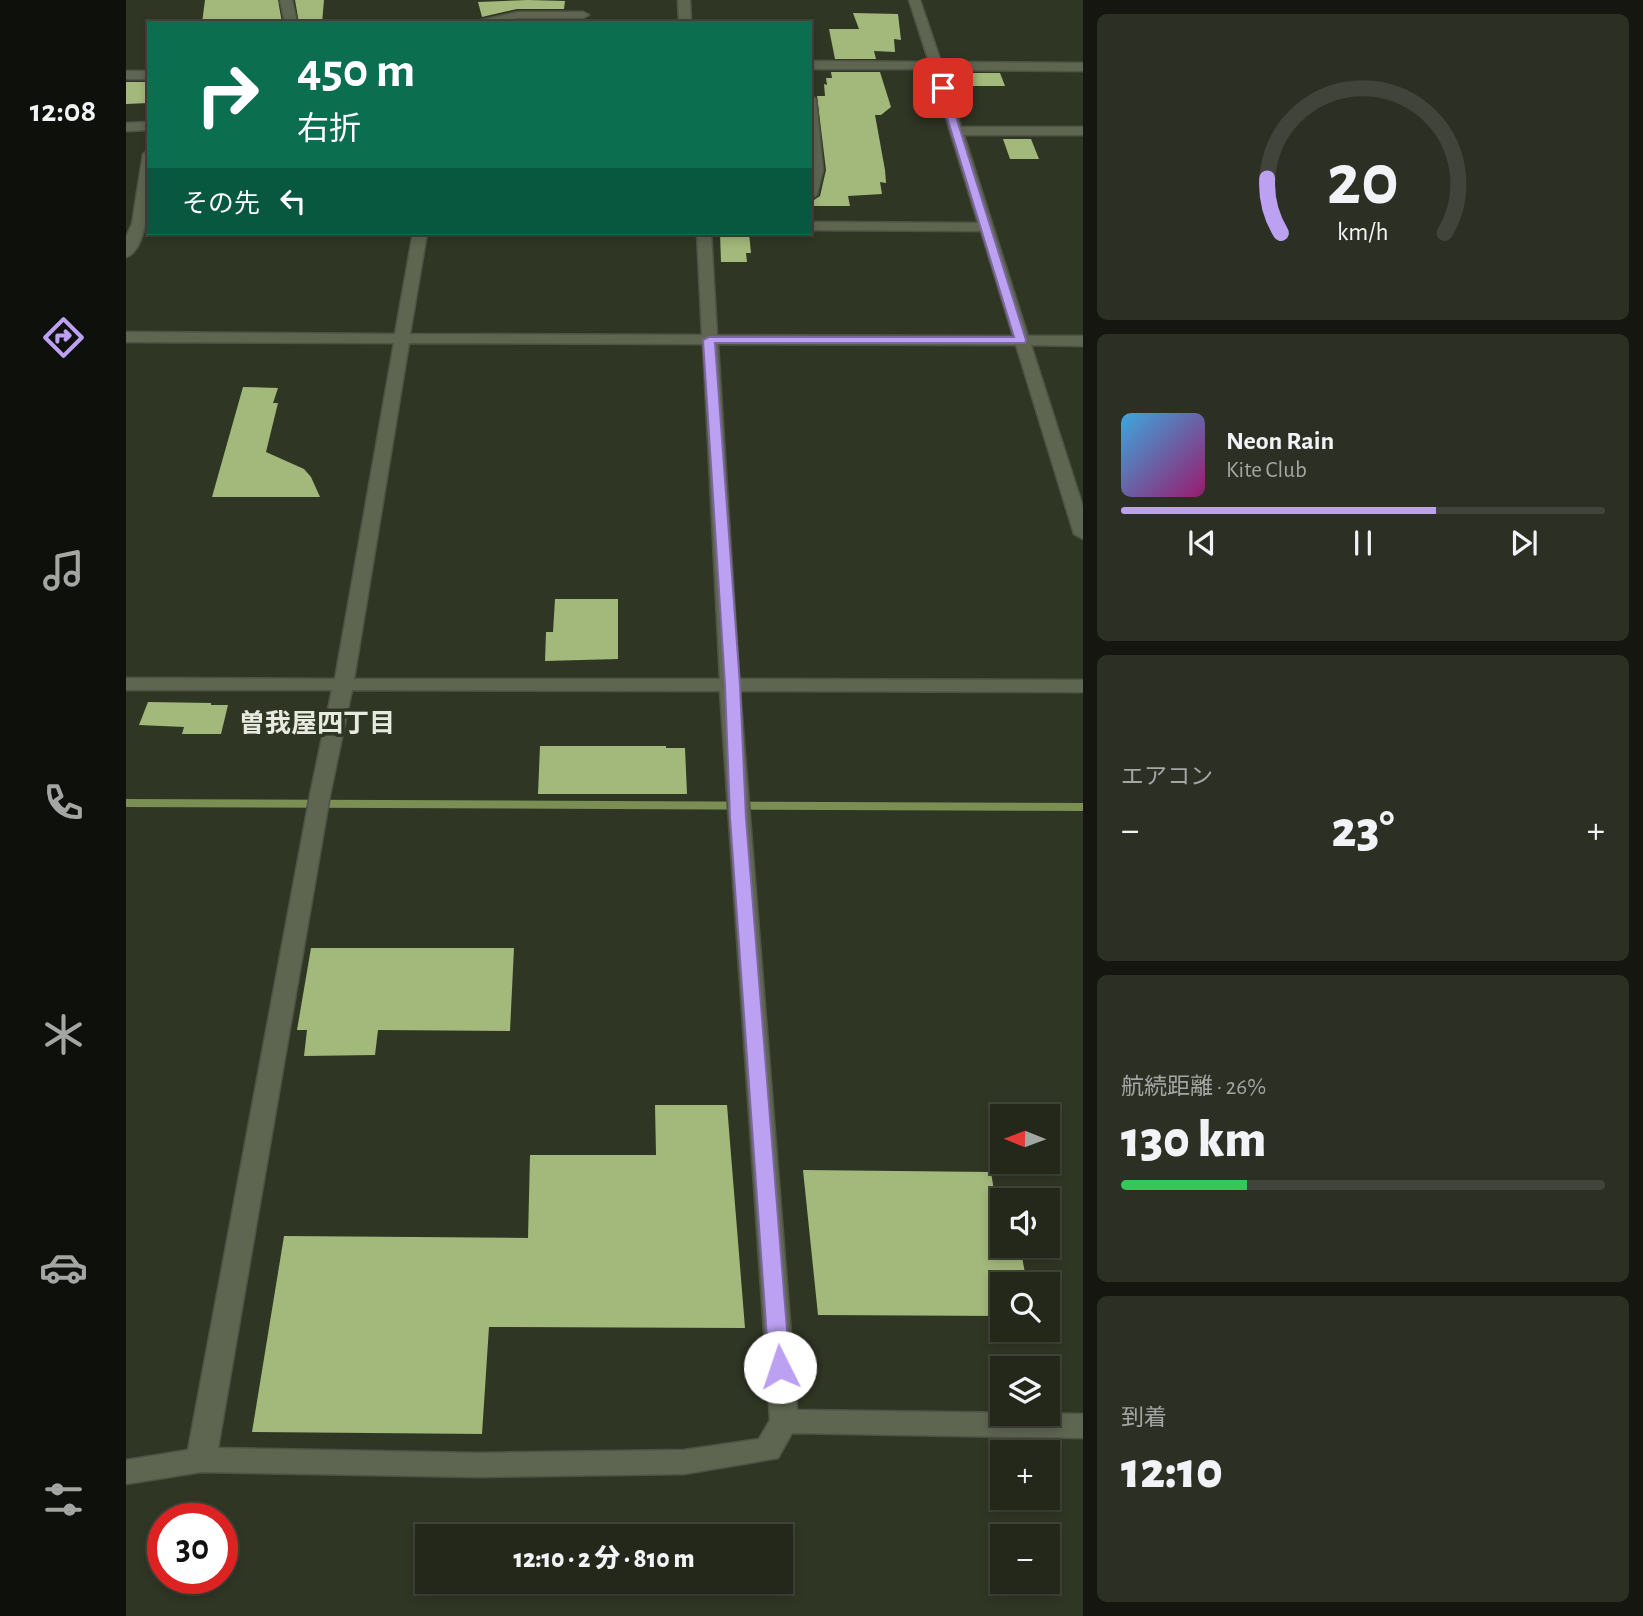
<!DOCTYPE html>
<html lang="ja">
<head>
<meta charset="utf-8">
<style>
  :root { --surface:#24281b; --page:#2c3024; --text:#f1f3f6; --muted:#a3a6a3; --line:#41443a; --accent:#bca0f2 }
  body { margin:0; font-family:"Alegreya Sans","Noto Sans JP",sans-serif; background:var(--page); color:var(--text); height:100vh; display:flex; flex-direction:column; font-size:26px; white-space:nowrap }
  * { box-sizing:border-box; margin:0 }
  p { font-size:23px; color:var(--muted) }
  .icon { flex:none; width:38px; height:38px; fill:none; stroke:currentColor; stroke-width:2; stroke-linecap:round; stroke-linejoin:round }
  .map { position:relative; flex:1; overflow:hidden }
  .panel { display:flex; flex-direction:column; gap:14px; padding:14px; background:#14160f; width:560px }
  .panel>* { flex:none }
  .banner { position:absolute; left:21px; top:21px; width:665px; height:214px; border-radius:0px; box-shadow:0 4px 10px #0003,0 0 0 2px var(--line); background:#0b6e4f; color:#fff; overflow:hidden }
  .needle { width:46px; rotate:271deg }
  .controls { position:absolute; left:864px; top:1104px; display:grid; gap:14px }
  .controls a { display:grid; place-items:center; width:70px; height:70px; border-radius:0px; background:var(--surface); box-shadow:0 4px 10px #0003,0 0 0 2px var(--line); font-size:35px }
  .speed { position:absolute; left:21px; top:1503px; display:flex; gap:14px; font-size:35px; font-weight:700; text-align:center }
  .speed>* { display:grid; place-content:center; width:91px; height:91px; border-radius:50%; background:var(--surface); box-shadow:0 4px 10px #0003,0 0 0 2px var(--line); line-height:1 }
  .speed .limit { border:10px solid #d22; background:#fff; color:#111 }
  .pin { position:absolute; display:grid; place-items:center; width:60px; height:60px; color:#fff; margin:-30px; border-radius:14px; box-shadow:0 4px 10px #0006 }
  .me { position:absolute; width:77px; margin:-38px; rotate:356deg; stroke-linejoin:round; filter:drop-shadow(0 0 5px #0008) }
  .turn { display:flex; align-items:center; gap:24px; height:147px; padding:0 35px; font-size:32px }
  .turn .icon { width:91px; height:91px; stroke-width:2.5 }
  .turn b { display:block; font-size:49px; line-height:60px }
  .then { display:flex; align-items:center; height:66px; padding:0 35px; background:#0003; gap:14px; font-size:26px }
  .big { font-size:52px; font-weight:800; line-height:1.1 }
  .panel .widget { flex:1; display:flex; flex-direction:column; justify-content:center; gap:10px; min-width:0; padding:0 24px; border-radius:10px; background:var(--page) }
  .panel .dial { align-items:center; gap:0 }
  .dial svg { height:182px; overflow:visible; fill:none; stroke:var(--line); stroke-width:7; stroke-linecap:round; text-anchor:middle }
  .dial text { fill:var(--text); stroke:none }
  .song { display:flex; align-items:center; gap:21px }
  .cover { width:84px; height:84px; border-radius:10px; background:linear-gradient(135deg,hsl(200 70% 55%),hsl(320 70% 35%)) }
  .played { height:7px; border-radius:4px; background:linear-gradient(90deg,var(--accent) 65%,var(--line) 65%) }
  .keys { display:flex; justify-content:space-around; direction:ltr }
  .heat { display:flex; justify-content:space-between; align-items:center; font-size:38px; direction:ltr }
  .charge { height:10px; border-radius:5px; background:linear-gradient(90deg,#34c759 26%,var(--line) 0) }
  .trip { position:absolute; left:289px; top:1524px; width:378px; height:70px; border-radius:0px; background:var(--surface); box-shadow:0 4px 10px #0003,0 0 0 2px var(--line); font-weight:800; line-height:70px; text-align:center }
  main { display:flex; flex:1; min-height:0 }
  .tabs { display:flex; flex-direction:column; width:126px; justify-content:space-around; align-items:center; background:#0e100b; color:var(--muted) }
  .tabs .icon { width:49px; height:49px }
  .tabs .current { color:var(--accent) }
  .tabs b { font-size:32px; color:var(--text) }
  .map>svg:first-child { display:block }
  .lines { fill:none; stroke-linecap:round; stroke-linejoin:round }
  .stream { stroke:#7b8e53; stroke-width:8 }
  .building { fill:#a3b87b }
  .minor-casing { stroke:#4e5344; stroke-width:3 }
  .minor { fill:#5e6551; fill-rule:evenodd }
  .route { fill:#bca0f2; stroke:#7a689d; stroke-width:2 }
  .labels { text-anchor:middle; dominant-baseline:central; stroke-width:7; stroke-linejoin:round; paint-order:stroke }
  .neighbourhood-label { font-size:26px; font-weight:bold; fill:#e6eadf; stroke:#303624 }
</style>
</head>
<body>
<main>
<nav class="tabs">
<b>12:08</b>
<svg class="icon current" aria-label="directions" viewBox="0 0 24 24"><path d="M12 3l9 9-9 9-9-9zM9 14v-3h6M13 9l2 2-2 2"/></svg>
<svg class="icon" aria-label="music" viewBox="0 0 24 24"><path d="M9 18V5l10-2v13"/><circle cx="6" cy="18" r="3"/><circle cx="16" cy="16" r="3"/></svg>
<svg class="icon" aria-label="phone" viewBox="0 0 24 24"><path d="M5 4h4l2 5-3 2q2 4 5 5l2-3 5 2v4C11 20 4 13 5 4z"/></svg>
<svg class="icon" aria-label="climate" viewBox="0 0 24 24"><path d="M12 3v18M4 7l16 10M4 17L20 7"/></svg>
<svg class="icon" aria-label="car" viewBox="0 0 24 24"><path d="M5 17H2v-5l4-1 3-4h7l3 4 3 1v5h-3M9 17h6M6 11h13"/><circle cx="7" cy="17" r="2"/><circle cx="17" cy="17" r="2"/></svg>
<svg class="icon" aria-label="filters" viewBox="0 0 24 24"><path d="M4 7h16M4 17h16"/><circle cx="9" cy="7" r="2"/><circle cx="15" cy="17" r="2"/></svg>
</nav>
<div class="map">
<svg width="957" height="1616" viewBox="0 0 957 1616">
  <rect width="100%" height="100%" fill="#303624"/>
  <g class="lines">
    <path class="stream" d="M0,803L957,807"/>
  </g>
  <g class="building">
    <path d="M79,0H152L156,23H76Z"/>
    <path d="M169,0H198L196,23H173Z"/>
    <path d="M402,0L439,1L438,9H391L356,17L352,2Z"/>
    <path d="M727,13L772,14L775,40L768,39L769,52L748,51L750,59H709L703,29H733Z"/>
    <path d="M705,72H754L765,107L755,115H749L759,170L760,183L754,182L756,194L722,196L724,206H687L688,200L694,196L700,170L691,96H699L698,84L701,85L700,78H706Z"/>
    <path d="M826,73H874L879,86H830Z"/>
    <path d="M0,82H23V103L0,104Z"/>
    <path d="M877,139H905L913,159H884Z"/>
    <path d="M594,233H623L625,253H620L621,262H595Z"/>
    <path d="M117,387L152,388L147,403H152L140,452L178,469L185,477L194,497H86Z"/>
    <path d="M429,599H492V659L419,661L420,632H427Z"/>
    <path d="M22,702L85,703V705H102L95,734H56L58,727L13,725Z"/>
    <path d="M414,746H540V748H559L561,794H412Z"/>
    <path d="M185,948H388L384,1031L252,1030L249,1055L178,1056L181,1030H171Z"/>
    <path d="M529,1105H601L619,1328L363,1327L356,1434L126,1432L158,1236L402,1238L404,1155H530Z"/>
    <path d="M677,1170L865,1172L873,1223H877V1246H894L901,1284H877V1316L692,1315Z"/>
  </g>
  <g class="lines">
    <g class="minor-casing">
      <g id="minor">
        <path d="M154,0H166L171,23H159Z"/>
        <path d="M552,0H564L565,23H553Z"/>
        <path d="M783,0H794L815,62L957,63V71L817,70L835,127H957V135H838L902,336H957V346L905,345L957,507V539L948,534L890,345L592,344L613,679L957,680V692L614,691L671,1410L957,1414V1438L666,1433L652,1458L558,1474L352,1477L75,1472L0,1484V1460L62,1450L184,795L206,690H0V678L209,679L268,343L0,342V332L269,334L287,233H301L284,334L576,335L571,233H585L591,335L887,336L855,231L684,230V222L852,223L805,69H684V61L803,62ZM283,343L577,344L594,679H228ZM226,690L594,691L644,1420L633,1439L558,1450L352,1453L92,1448L204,795Z"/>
        <path d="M392,12H457L463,15L457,18H392L368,23H343Z"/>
        <rect x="0" y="71" width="23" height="8"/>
        <path d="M684,95L690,99L697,170L691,195L684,199Z"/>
        <path d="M23,122V130L0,131V123Z"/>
        <path d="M23,150C23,173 26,249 0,257V237L6,224L17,154Z"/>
      </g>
    </g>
    <use href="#minor" class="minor"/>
  </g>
  <path class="route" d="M817,85L821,88L900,340L899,343H589L614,685L620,818L664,1367L661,1373L654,1375L646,1373L643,1367L604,818L599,685L577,340L583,337H888L812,88Z"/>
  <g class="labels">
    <g class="neighbourhood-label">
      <text x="191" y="724">曽我屋四丁目</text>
    </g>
  </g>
</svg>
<div class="controls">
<a><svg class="needle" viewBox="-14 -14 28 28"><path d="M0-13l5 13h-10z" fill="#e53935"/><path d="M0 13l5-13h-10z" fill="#a3a6a3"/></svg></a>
<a><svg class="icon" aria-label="sound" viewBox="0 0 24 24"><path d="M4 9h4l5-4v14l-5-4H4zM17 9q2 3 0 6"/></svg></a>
<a><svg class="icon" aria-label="search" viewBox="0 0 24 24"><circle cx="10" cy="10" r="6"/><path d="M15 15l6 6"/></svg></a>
<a><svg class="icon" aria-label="layers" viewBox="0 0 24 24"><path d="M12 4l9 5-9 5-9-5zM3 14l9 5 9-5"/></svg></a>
<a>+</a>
<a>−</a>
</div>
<div class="speed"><div class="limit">30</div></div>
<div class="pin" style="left:817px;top:88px;background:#d93025"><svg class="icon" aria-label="arrive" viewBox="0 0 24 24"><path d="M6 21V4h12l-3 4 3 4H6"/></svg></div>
<svg class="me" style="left:654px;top:1367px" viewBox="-20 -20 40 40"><circle r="19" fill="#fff"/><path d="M0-13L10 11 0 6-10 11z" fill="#bca0f2"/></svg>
<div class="trip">12:10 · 2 分 · 810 m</div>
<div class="banner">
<div class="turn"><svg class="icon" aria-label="right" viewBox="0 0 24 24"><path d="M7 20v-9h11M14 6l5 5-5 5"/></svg><div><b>450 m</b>右折</div></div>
<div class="then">その先<svg class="icon" aria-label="left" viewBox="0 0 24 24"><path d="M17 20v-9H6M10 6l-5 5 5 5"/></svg></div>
</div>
</div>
<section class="panel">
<div class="widget dial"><svg viewBox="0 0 100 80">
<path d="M14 69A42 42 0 1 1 86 69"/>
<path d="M14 69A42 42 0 0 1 8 45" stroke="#bca0f2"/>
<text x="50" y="56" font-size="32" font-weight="700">20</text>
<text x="50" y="72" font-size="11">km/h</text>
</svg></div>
<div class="widget">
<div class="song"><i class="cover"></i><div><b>Neon Rain</b><p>Kite Club</p></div></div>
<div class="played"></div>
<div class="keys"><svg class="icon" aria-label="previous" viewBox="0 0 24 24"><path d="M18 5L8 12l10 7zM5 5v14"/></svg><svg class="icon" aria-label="pause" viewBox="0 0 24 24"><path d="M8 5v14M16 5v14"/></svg><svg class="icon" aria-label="next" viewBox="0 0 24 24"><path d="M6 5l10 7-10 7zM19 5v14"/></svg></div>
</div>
<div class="widget"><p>エアコン</p>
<div class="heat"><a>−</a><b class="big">23°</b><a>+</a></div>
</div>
<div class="widget"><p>航続距離 · 26%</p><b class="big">130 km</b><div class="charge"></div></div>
<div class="widget"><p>到着</p><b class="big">12:10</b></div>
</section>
</main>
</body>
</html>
